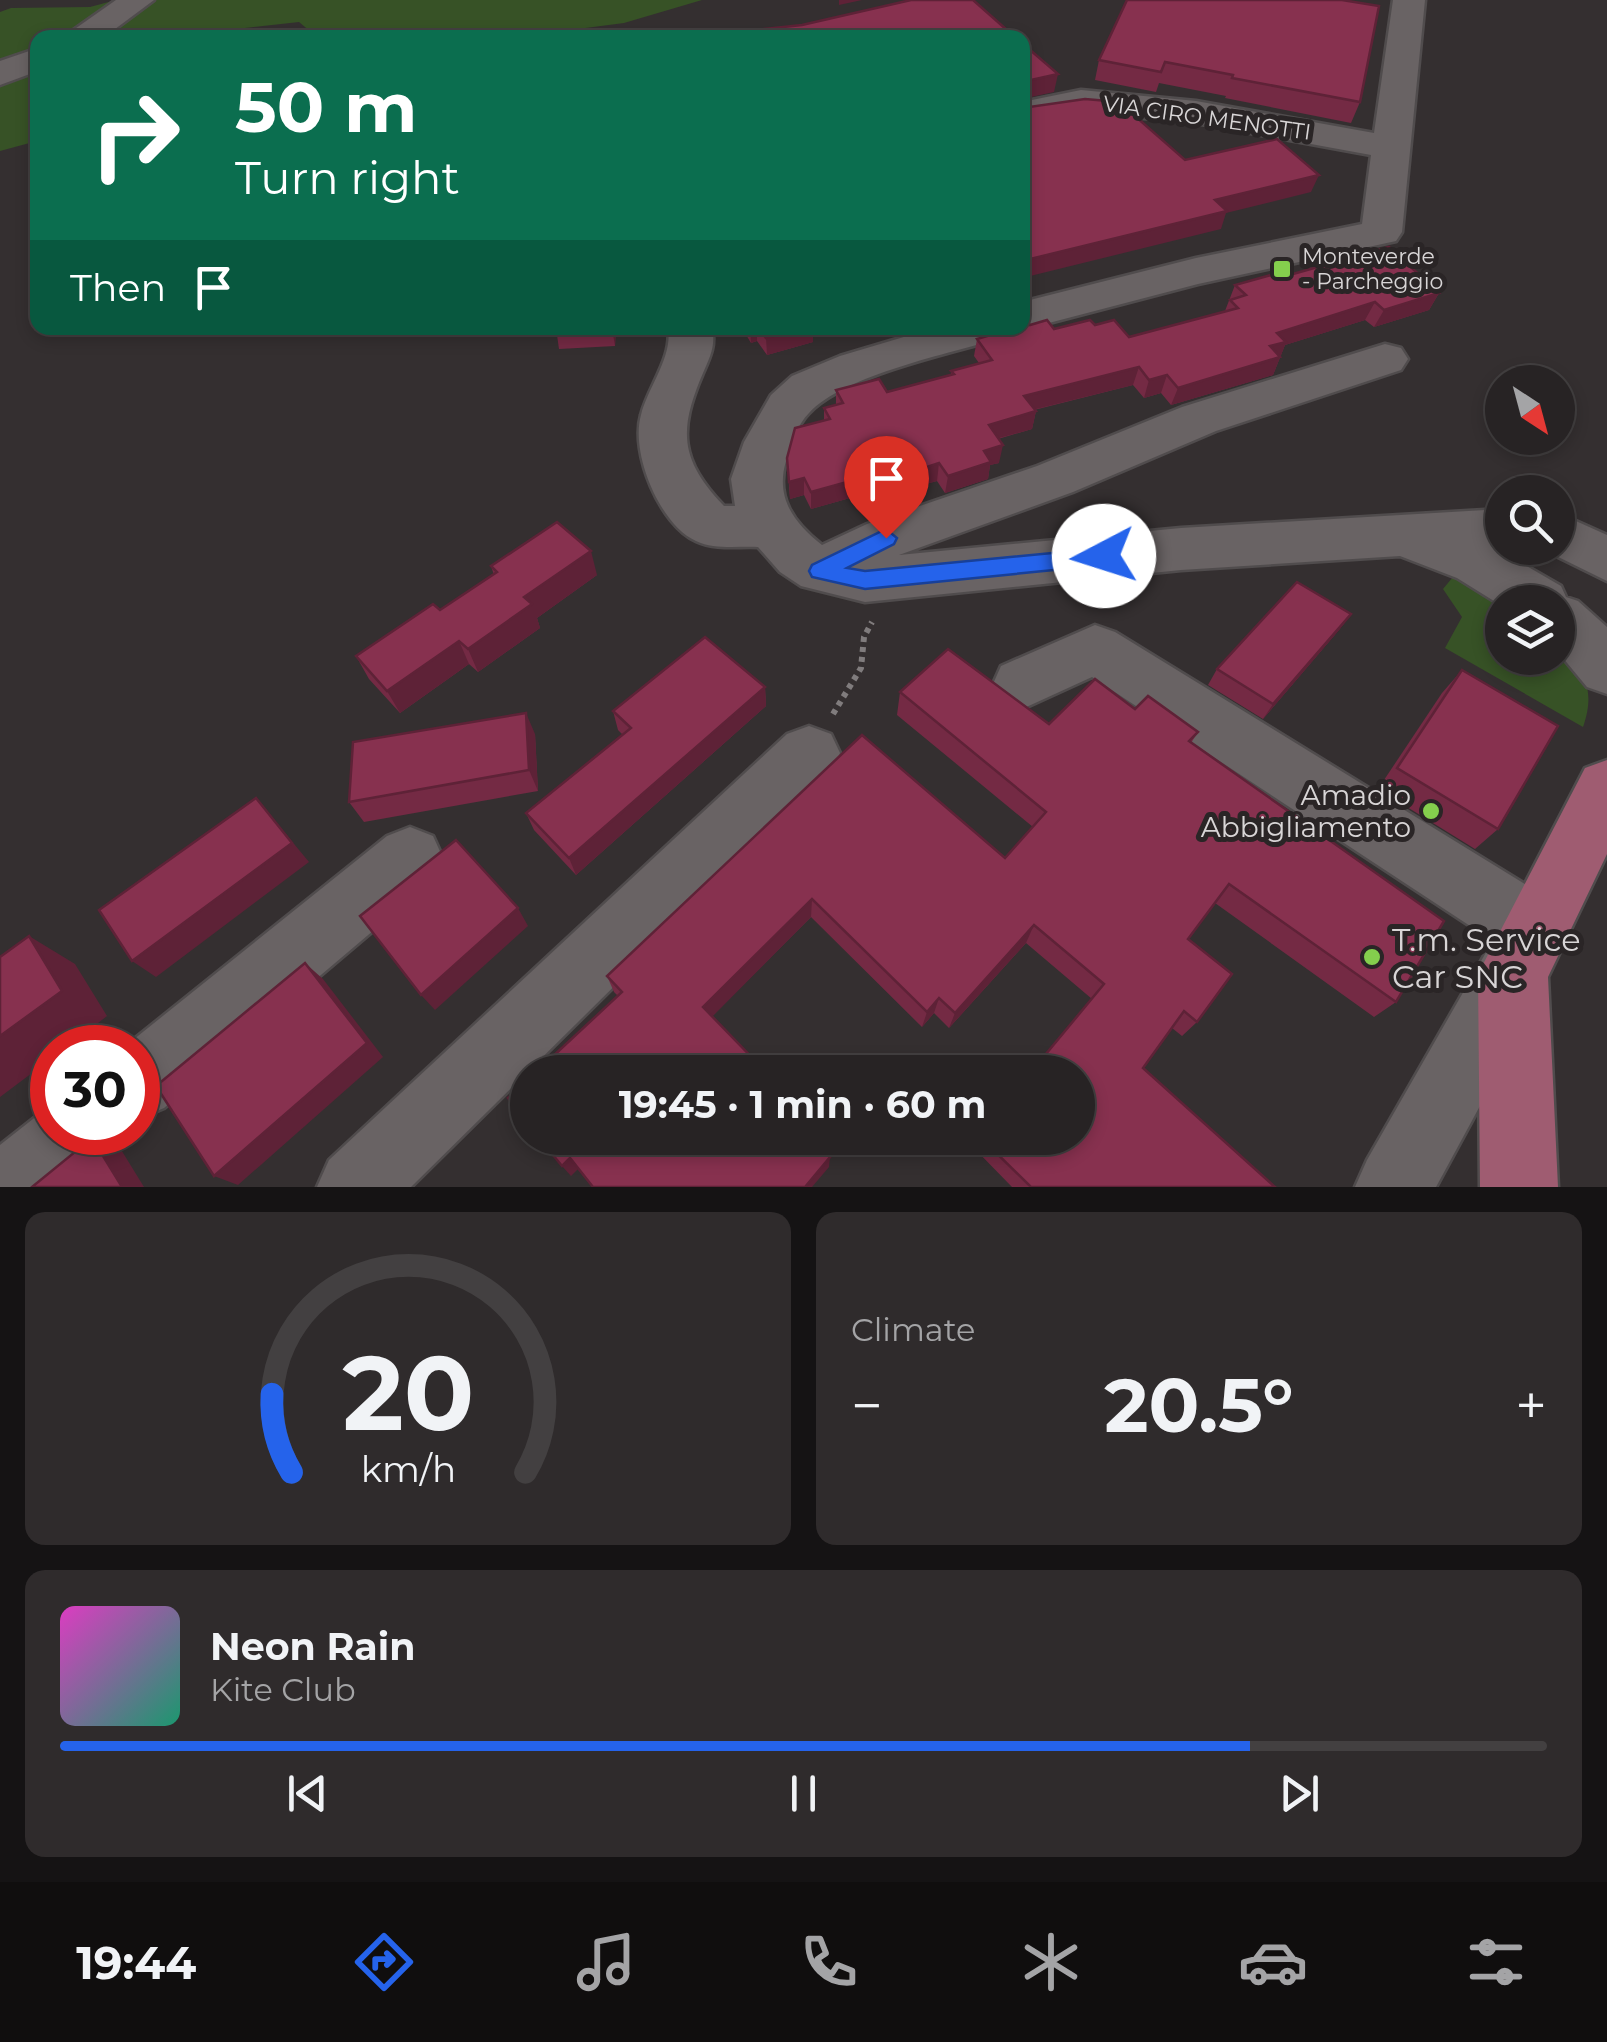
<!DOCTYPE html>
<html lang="en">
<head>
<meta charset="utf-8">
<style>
  :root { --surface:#272324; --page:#2f2b2c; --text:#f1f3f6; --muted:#a4a4a6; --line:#434041; --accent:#2563eb }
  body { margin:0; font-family:Montserrat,sans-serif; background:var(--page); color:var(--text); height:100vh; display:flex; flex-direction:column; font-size:38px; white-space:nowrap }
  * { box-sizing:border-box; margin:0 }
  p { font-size:32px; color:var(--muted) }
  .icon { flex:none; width:55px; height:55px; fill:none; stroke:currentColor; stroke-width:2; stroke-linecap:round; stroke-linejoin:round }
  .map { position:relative; height:1187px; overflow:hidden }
  .panel { display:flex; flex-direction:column; gap:25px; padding:25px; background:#151314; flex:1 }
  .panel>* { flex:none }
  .hud { position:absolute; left:30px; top:30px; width:1000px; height:305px; border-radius:20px; box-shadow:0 5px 15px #0003,0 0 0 2px var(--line); background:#0b6e4f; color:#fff; overflow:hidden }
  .needle { width:65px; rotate:144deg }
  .fabs { position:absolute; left:1485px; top:365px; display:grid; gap:20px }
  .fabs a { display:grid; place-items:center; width:90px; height:90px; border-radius:50%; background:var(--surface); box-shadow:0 5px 15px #0003,0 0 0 2px var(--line); font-size:50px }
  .speed { position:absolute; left:30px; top:1025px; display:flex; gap:20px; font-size:50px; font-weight:700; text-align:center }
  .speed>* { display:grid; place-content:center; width:130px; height:130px; border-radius:50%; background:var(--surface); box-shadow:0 5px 15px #0003,0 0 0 2px var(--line); line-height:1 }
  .speed .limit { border:15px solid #d22; background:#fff; color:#111 }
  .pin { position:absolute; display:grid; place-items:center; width:85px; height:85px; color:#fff; margin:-102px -42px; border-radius:50% 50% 50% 0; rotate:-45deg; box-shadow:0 0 10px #0007 }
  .pin .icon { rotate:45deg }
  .me { position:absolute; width:110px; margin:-55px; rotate:265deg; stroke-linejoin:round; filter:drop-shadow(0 0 8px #0008) }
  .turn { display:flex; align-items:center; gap:35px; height:210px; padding:0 40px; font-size:45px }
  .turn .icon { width:130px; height:130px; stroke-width:2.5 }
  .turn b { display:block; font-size:70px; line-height:85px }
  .then { display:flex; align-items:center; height:95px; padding:0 40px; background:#0003; gap:20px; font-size:38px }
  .big { font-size:75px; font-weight:700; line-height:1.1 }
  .panel .tile { flex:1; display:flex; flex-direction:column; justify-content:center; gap:15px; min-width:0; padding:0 35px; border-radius:20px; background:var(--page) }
  .panel .dial { align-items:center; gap:0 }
  .dial svg { height:260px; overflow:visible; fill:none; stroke:var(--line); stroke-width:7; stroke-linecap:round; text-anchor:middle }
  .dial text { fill:var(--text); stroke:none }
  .song { display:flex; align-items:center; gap:30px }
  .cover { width:120px; height:120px; border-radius:15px; background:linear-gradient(135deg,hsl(310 70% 55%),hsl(160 70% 35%)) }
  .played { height:10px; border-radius:5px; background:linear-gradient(90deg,var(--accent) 80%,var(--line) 80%) }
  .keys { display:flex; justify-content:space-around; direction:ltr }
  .heat { display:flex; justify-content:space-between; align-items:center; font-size:55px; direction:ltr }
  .panel .tiles { flex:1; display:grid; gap:25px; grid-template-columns:1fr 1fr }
  .tile:last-child { grid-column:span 2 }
  .trip { position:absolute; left:510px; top:1055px; width:585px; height:100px; border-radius:50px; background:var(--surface); box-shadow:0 5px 15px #0003,0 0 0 2px var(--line); font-weight:700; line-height:100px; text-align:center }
  .tab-bar { display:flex; height:160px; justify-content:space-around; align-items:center; background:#100e0e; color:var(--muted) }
  .tab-bar .icon { width:70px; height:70px }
  .tab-bar .selected { color:var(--accent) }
  .tab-bar b { font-size:45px; color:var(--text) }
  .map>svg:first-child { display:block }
  .green { fill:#375226 }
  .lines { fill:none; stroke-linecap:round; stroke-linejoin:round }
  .minor-casing { stroke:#504c4d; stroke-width:5 }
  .major-casing { stroke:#504c4d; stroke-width:5 }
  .path { stroke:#807c7d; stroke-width:6; stroke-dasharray:5 5; stroke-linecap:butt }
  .minor { fill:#696364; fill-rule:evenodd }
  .major { fill:#9f5c71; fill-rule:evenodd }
  .wall { fill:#742a44 }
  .shaded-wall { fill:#5e2237 }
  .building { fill:#87314f; stroke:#5e2237; stroke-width:2.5 }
  .route { fill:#2563eb; stroke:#184099; stroke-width:2.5 }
  .poi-dot { fill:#84cf4d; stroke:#2a2526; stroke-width:4 }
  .labels { text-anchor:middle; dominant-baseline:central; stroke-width:10; stroke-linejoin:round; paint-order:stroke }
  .far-street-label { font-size:22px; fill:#d8d5d6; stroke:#2a2526 }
  .far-poi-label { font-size:22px; fill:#d8d5d6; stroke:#2a2526; text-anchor:start }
  .poi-label { font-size:28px; fill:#d8d5d6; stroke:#2a2526; text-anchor:end }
  .near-poi-label { font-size:32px; fill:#d8d5d6; stroke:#2a2526; text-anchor:start }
</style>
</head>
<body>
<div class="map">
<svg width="1607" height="1187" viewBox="0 0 1607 1187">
  <rect width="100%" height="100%" fill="#342f30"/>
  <g class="green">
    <path d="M116,0H702L624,23L570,30L557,37H317L299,22L227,30L200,37L38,38L37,141L0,151V12L11,8L90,7Z"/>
    <path d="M1457,572L1514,602H1502V658H1558L1560,638C1582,671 1597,687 1583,727L1445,648L1462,617L1443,589Z"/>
  </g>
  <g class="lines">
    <g class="minor-casing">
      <g id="minor">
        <path d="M116,0H154L103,38H62Z"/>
        <path d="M1393,0H1425L1402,232L1396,241L1198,284L1022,330L1012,328H1022V302L1196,258L1362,224L1371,155L1196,123L1081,112L1022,124V102L1081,90L1196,101L1374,133Z"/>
        <path d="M38,48V71L0,85V61Z"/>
        <path d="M668,328H712C716,345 710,357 703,373C678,431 680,460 724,506H735L731,479L744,442L771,395L792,376L840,356L934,328H1008L1002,338C951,353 844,375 809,413C797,425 791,445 786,461C775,498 794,523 822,545L867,524L1037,466L1182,407L1385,344L1401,348L1408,359L1401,370L1216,431L1073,492L899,555L1181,528L1502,509V548H1507L1497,549L1561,586L1566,597L1578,601L1607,627V694L1587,687L1558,652V602H1502V606L1457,578L1400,556L1181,570L865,602L801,586L780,572L758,547C738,546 715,550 696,541C660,525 630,453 641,415C648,387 673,357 668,328Z"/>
        <path d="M1558,513L1607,535V581L1540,548H1558Z"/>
        <path d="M1095,625L1115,632L1559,905L1569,929L1559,953L1542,960L1548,974L1538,999L1436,1187H1355L1367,1160L1488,949L1499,945L1092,677L1022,709L1001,702L993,684L1001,666Z"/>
        <path d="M809,726L831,734L840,753L831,772L411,1187H317L329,1160L787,734Z"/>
        <path d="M410,827L433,836L443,858L433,880L164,1108L138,1119V1048H123L387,836Z"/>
        <path d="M52,1104V1132H113L102,1159L69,1187H0V1145Z"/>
      </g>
    </g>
    <g class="major-casing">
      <path id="major" d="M1607,760V854L1548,977L1558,1187H1480L1478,974L1585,768Z"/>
    </g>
    <path class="path" d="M833,714L861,668L864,637L872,622"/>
    <use href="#minor" class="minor"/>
    <use href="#major" class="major"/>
  </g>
  <g class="wall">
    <path d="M1127,0L1360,102L1351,123L1225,98L1226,96L1159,83L1156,92L1095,80L1099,60Z"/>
    <path d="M1275,279L1439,293L1429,310L1374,327L1365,320L1285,345L1273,375L1171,405L1161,393L1144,398L1133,385L1034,410L1036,411L1032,429L998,439L999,463L990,465L988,479L945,493L937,481L922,485L910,464L858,479L857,496L811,509L804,495L790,499L787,458L824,420V408L836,405V390L887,392L951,375V371L979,363L974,356L977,339L985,337L986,330L1030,325L1054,329L1095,325L1129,337L1225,311L1235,285Z"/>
    <path d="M556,328H616L615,346L559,349Z"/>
    <path d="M742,328H839L813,334V342L767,355L757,341L751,343Z"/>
    <path d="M491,566L597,575L537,618L540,628L478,672L469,664L400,713L369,679L356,656L440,610L494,575Z"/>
    <path d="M1351,614L1339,630L1263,719L1208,685L1217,669Z"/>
    <path d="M1462,670L1498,829L1475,849L1378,789L1442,693Z"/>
    <path d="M765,687L766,706L576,875L534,830L526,813L623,735L618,730L613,711Z"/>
    <path d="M900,692L1049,724L1135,709L1198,732L1191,743L1396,1002L1374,1017L1215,903L1188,939L1197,1022L1182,1036L1172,1028L1143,1068L1275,1187H1012L972,1146L978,1138H1078L1092,999L1026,943L949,1028L934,1013L922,1027L811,917L712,1016L618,996L614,992L607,976L862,735L1005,858L1033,827L897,715Z"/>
    <path d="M535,734L538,791L364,822L349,802Z"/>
  </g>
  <g class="shaded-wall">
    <path d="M839,0H862L839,5Z"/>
    <path d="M1058,74L1054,92L1022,99V82Z"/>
    <path d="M1319,175L1311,192L1226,213L1221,229L1022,278V261L1215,200Z"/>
    <path d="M1439,293L1429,310L1374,327L1384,310Z"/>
    <path d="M1375,302L1365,320L1285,345L1273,375L1171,405L1178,388L1277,333Z"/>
    <path d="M612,328H616L615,346Z"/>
    <path d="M750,328H757V341L751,343Z"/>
    <path d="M802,328H839L813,334V342L767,355L766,338Z"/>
    <path d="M1139,367L1133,385L1020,413L1024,396Z"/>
    <path d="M1167,375L1161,393L1144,398L1149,380Z"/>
    <path d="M1036,411L1032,429L985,442L989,425Z"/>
    <path d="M1003,445L999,463L990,465L988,479L945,493L948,476L984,451Z"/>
    <path d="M912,447L910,464L858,479L857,496L811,509V492L850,465Z"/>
    <path d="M939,463L937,481L922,485L924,468Z"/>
    <path d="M804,478V495L790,499L789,482Z"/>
    <path d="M591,551L597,575L537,618L540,628L478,672L468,649L524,597Z"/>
    <path d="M1351,614L1339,630L1263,719L1273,704Z"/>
    <path d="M459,641L469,664L400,713L387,691Z"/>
    <path d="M765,687L766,706L576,875L569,858Z"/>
    <path d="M526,713L535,734L538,791L529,770Z"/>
    <path d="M256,798L309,862L156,977L132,961Z"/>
    <path d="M812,899L811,917L707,1022L703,1007Z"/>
    <path d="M518,908L528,926L435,1010L421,995Z"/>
    <path d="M1034,925L1026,943L949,1028L955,1013Z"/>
    <path d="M29,936L75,964L107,1016L66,1048H52V1058L0,1097V1036Z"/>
    <path d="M305,963L323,979L383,1057L238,1185L214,1176Z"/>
    <path d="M939,998L934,1013L922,1027L927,1012Z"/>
    <path d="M92,1138L120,1148L144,1187H122Z"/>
    <path d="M830,1157L829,1167L812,1187H805Z"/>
    <path d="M570,1158L579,1168L571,1176L562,1166Z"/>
  </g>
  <g class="building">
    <path d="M911,0H973L1016,38H763L756,30L802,25Z"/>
    <path d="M1127,0H1342L1379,6L1360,102L1232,78L1233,75L1165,62L1161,72L1099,60Z"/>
    <path d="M1022,43L1058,74L1022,82Z"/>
    <path d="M1085,99L1119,102L1185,160L1277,139L1319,175L1215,200L1227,211L1022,261V108Z"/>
    <path d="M1389,247L1439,293L1384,310L1375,302L1277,333L1286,342L1270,346L1280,357L1178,388L1167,375L1149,380L1139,367L1024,396L1036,411L989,425L1003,445L984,451L991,462L948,476L939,463L924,468L912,447L850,465L858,479L811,492L804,478L789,482L787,458L795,428L830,419L824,408L843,403L836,390L879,379L887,392L954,374L951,371L992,360L977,339L991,335L986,330L994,328H1022V316L1030,325L1047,320L1054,329L1090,320L1095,325L1114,320L1129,337L1238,308L1230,300L1246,295L1235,285L1271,275L1275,279Z"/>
    <path d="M556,328H612L555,331Z"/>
    <path d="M759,328H802L766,338Z"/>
    <path d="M557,522L591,551L524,597L532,604L468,649L459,641L387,691L356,656L433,604L440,610L497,572L491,566Z"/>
    <path d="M1297,582L1351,614L1273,704L1217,669Z"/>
    <path d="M705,637L765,687L569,858L526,813L631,728L613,711Z"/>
    <path d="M948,649L1049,724L1095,679L1135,709L1148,696L1198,732L1189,741L1444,921L1396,1002L1229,884L1188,939L1232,974L1197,1022L1184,1011L1143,1068L1275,1187H1031L981,1138H1078V1072H1031L1104,984L1034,925L955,1013L939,998L927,1012L812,899L703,1007L766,1072H536L622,992L607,976L862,735L1005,858L1046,812L900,692Z"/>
    <path d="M1462,670L1558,726L1498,829L1397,768Z"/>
    <path d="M526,713L529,770L349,802L353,742Z"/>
    <path d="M256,798L292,843L132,961L99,910Z"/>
    <path d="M456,840L518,908L421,995L360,916Z"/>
    <path d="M29,936L62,991L0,1036V957Z"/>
    <path d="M305,963L367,1043L214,1176L156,1086Z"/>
    <path d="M528,1080V1123L508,1098Z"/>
    <path d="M92,1138L122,1187H32Z"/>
    <path d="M539,1138H811L830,1157L805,1187H593L570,1158L562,1166Z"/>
  </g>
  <path class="route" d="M886,529L897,538L894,544L847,568L865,571L1104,548L1115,556L1104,565L865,589L812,577L809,571L812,565Z"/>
  <g class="poi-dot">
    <rect x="1272" y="259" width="20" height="20" rx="5"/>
    <circle cx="1431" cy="811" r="10"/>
    <circle cx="1372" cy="957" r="10"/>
  </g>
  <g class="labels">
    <g class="far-street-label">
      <text transform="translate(1207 118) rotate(8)">VIA CIRO MENOTTI</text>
    </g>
    <g class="far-poi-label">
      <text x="1302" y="256">Monteverde<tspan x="1302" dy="25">- Parcheggio</tspan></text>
    </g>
    <g class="poi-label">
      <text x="1411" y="795">Amadio<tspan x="1411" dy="32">Abbigliamento</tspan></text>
    </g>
    <g class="near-poi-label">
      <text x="1392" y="939">T.m. Service<tspan x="1392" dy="37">Car SNC</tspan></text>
    </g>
  </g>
</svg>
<div class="fabs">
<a><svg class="needle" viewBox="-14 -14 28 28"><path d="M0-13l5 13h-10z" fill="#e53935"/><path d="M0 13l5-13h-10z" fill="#a4a4a6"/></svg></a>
<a><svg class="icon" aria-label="search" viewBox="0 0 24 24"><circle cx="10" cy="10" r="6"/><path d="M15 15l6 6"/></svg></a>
<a><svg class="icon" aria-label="layers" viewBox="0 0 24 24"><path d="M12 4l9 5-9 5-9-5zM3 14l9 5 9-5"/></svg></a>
</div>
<div class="speed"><div class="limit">30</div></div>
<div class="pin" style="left:886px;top:538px;background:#d93025"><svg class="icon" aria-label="arrive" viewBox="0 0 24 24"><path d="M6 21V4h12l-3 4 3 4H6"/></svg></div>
<svg class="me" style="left:1104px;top:556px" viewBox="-20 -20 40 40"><circle r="19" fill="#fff"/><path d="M0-13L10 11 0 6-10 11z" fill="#2563eb"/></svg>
<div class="trip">19:45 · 1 min · 60 m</div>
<div class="hud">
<div class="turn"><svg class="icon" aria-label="right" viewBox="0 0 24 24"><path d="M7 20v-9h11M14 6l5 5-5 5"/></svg><div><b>50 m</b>Turn right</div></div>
<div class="then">Then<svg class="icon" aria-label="arrive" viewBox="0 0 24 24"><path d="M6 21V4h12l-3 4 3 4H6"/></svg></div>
</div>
</div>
<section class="panel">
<div class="tiles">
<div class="tile dial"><svg viewBox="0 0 100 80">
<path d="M14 69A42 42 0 1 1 86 69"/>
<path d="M14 69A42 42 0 0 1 8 45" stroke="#2563eb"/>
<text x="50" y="56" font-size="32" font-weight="700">20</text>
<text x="50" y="72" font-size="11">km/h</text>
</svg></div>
<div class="tile"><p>Climate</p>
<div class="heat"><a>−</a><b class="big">20.5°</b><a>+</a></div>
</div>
<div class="tile">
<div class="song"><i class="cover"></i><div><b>Neon Rain</b><p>Kite Club</p></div></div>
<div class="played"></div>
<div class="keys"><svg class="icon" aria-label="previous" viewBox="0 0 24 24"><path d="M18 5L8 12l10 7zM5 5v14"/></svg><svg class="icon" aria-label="pause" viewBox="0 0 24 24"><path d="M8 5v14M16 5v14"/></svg><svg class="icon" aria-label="next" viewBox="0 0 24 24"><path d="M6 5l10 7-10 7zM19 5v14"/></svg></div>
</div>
</div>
</section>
<nav class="tab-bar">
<b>19:44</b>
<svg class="icon selected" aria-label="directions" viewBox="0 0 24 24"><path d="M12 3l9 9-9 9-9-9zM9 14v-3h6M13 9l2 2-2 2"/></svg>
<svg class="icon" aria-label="music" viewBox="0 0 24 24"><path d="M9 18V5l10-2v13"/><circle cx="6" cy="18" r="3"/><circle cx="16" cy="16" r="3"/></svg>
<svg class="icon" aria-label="phone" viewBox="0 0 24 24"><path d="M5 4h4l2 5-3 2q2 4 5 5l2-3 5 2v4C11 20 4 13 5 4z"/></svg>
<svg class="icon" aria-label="climate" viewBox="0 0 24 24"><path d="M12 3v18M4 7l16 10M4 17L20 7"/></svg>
<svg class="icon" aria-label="car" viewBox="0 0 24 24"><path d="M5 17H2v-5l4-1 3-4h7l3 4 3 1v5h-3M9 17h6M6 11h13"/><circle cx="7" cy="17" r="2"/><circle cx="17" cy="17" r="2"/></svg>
<svg class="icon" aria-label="filters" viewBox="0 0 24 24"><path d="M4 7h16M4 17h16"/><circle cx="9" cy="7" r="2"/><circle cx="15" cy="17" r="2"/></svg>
</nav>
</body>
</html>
